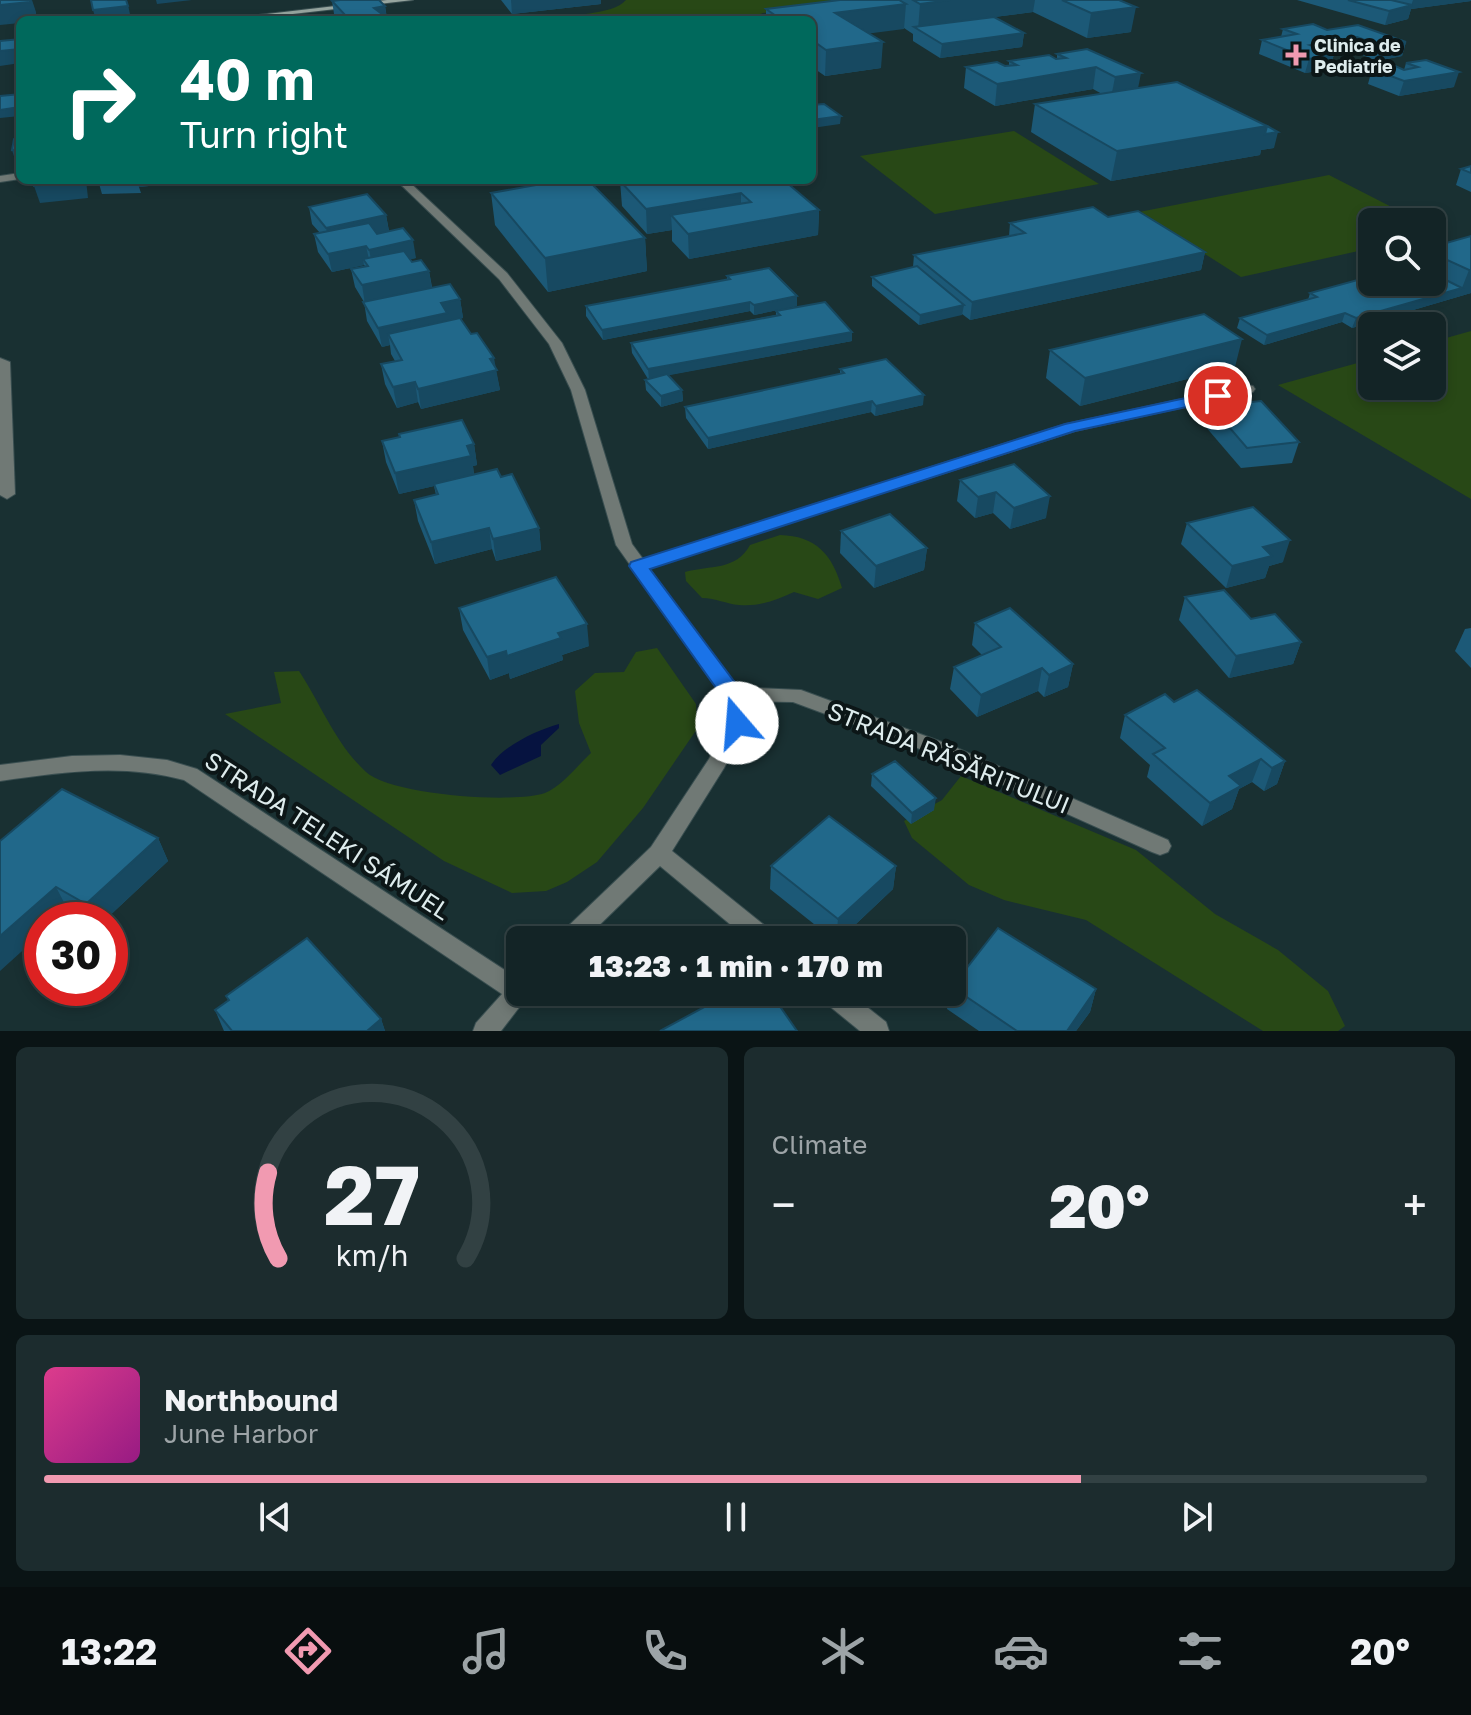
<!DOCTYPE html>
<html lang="en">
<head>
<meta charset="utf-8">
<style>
  :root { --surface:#132426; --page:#1c2c2e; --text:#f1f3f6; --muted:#9da4a7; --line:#324143; --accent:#f19ab1 }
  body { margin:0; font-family:"Golos Text",sans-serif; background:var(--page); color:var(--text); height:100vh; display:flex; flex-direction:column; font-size:30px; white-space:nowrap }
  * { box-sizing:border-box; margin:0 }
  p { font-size:26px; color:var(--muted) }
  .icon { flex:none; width:44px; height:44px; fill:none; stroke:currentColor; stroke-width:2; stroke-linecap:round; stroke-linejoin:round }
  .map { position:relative; height:1031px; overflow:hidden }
  .details { display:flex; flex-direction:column; gap:16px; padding:16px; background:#0a1415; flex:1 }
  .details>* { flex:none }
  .hud { position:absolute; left:16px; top:16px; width:800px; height:168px; border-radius:12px; box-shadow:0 4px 12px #0003,0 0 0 2px var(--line); background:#00695c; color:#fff; overflow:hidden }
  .buttons { position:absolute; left:1358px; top:208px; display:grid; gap:16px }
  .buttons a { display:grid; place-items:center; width:88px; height:88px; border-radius:12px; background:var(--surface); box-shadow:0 4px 12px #0003,0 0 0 2px var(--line); font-size:40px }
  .speed { position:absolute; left:24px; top:902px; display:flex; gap:16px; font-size:40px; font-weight:700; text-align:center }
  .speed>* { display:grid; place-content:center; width:104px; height:104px; border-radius:50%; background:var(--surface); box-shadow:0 4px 12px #0003,0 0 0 2px var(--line); line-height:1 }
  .speed .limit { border:12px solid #d22; background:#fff; color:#111 }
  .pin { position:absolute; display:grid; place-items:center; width:68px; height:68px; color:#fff; margin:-34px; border:4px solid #fff; border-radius:50%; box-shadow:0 2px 8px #0007 }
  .me { position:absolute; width:88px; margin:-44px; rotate:342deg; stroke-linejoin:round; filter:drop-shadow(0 0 6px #0008) }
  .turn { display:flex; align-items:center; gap:28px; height:168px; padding:0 32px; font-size:36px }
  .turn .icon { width:104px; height:104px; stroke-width:2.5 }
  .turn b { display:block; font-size:56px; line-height:68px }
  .big { font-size:60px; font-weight:800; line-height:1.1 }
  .details .widget { flex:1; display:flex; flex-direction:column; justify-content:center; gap:12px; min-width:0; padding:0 28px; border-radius:12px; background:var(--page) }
  .details .dial { align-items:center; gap:0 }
  .dial svg { height:208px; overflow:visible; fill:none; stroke:var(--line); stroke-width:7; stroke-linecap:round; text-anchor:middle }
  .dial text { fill:var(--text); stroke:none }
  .song { display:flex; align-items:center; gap:24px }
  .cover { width:96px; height:96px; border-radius:12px; background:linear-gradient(135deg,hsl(330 70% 55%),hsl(310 70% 35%)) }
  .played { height:8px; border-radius:4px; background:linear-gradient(90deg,var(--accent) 75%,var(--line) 75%) }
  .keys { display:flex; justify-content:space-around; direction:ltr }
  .heat { display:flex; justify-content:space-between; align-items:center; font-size:44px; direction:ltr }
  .details .tiles { flex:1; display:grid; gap:16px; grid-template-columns:1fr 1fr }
  .widget:last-child { grid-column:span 2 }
  .trip { position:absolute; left:506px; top:926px; width:460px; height:80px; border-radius:12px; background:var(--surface); box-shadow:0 4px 12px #0003,0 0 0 2px var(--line); font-weight:800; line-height:80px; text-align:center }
  .tab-bar { display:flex; height:128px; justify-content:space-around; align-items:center; background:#080e0f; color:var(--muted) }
  .tab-bar .icon { width:56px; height:56px }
  .tab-bar .on { color:var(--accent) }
  .tab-bar b { font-size:36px; color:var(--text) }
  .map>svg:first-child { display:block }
  .green { fill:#284816 }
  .water { fill:#061340 }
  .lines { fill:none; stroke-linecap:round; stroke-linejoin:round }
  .street-casing { stroke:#394e50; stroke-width:2 }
  .secondary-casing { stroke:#394e50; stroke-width:2 }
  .street { fill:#707975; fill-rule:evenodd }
  .secondary { fill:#96a59f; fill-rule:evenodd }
  .wall { fill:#1c5977 }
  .shaded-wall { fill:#174961 }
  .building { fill:#21688a; stroke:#174961; stroke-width:2 }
  .route { fill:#1a73e8; stroke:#114b97; stroke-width:2 }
  .poi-dot { fill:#f19ab1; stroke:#0c1617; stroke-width:3 }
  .labels { text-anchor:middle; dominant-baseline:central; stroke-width:8; stroke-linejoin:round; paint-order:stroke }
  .far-poi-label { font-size:18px; font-weight:bold; fill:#deeced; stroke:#0c1617; text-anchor:start }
  .near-street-label { font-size:24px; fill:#deeced; stroke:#0c1617 }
</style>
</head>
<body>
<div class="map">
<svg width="1471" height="1031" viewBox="0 0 1471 1031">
  <rect width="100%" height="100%" fill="#193032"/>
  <g class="green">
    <path d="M626,0H905L763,13L744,20H547C569,13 612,16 626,0Z"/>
    <path d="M1014,131L1099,184L935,214L860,156Z"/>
    <path d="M1329,175L1421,222H1372V248L1241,277L1139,212Z"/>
    <path d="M1471,331V499L1278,385L1372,359V386H1432V342Z"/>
    <path d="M780,535C816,536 832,554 842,588L818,599L794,592C776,600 759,607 739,605C726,604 716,598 702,598L686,581L685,572C710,565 736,571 750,545Z"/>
    <path d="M657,648L696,704L697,729L643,808L597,862L567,882L546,891L512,893L444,861L225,714L281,703L274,672L299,671C322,706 335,743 366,772C391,795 513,804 545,793C561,787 578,765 591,753L579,723L575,691L595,673L624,672L636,652Z"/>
    <path d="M961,776L1136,850L1215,914L1278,950L1328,991L1345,1026L1338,1031H1263L1086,920L1004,900L969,885L912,838L904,821L942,800Z"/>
  </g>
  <path class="water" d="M559,724V728L541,745V756L500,775L491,765C503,746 537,730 559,724Z"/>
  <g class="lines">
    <g class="street-casing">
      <g id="street">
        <path d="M20,173V179L0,182V176Z"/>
        <path d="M396,180H407L507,273L562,343L585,390L632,544L643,559L1066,424L1248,385L1253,386L1255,389L1253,392L1075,431L649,568L736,687L801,690L950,745L1168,840L1171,846L1168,852L1160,855L1152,852L936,755L793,702L742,701L747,723L724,768L672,851L774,933L777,940H749L660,866L584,940H558L561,933L651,847L709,759L727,723L722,695L616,545L571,390L549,344L499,279Z"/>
        <path d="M0,358L10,362L15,494L7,499L0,495Z"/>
        <path d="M120,755L167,760L197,769L520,980V992H531L501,1031H473L476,1023L502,994L184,780C123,763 61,772 0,781V765L72,756Z"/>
        <path d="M818,992H848L886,1022L889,1031H860L822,1000Z"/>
      </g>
    </g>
    <g class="secondary-casing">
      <path id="secondary" d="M387,0H413L241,20H215Z"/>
    </g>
    <use href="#street" class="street"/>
    <use href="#secondary" class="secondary"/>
  </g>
  <g class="wall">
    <path d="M501,0H601V4L512,14Z"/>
    <path d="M840,0H1119L1131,32L1087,38L1033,12L994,17L1024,33L1022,47L940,58L913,41V34L904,28L868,33L881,68L825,76L812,67V20H766V9Z"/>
    <path d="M1297,0H1471V1L1411,9L1408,19L1385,25Z"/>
    <path d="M332,1L385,6L387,18L390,20H335Z"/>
    <path d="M1283,29L1327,30L1406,42L1402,56L1377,61L1353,51L1334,54L1330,69L1305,73L1259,54L1262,40L1281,37Z"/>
    <path d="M1087,49L1138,88L1274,148L1261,150L1260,155L1111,181L1031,132L1035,104L1102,94L1093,89L995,106L964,88L966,67L1005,66H1009V61L1057,59V54Z"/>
    <path d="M1426,60L1454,87L1399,96L1368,84L1372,69L1404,70L1406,63Z"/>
    <path d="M1471,166V192L1456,185L1461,169Z"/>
    <path d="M98,180H147L149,186L139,187L141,193L102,194Z"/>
    <path d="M299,180H329L308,186Z"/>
    <path d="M620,181L770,185L819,210L818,235L689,259L672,241V230L647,234L622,206Z"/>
    <path d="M491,193L645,238L647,271L548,292L495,225Z"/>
    <path d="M309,207L386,215L389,231L416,258L410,259L412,262L429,271L432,287L460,299L463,318L449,321L495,367L500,390L421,409L418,402L397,408L385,384L381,364L395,361L391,354L390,345L382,347L367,321L364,302L355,287L351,269L365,266L364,265L332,272L318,252L314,234L320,233L312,224Z"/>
    <path d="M1108,217L1205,252L1201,270L970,320L962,314L919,325L872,286V277L913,267L914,255L1009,236L1010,223Z"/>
    <path d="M1471,236V293L1352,328L1342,322L1264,345L1237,328L1240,318L1308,300L1310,293L1432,282V247Z"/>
    <path d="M727,276L797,306L754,315L750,311L603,340L586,316V306L727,280Z"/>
    <path d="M776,311L852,341L668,375L682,390L683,401L661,407L646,390L645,380L648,379L632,353L631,343L776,315Z"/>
    <path d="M1050,350L1235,367L1080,406L1046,378Z"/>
    <path d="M840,369L923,405L875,416L871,412L708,449L686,418L685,407L840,374Z"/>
    <path d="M1211,406L1299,442L1292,463L1241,468L1205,426Z"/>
    <path d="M382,441L474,444L477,465L473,466L474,475L501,477L539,528L541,550L496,561L492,549L435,564L418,521L414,500L436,495L434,486L399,494L386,462Z"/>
    <path d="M1014,464L1046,518L1010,529L993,513L975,518L957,501L960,480Z"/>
    <path d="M1187,523L1283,562L1269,566L1265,578L1226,588L1181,544Z"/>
    <path d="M841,531L927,548L924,570L874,588L840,553Z"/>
    <path d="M1185,597L1251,619L1301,642L1293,664L1229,678L1179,620Z"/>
    <path d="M459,608L589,646L562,655L563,660L510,679L509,673L490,680L463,630Z"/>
    <path d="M975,623L1073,664L1068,687L1044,697L1038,691L977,717L950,689L954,667L982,655L972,645Z"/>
    <path d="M1471,628V668L1455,651L1465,629Z"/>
    <path d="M1174,702L1285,761L1277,784L1264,791L1252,782L1239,789L1232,809L1202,826L1147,777L1150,765L1120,738L1125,715Z"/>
    <path d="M872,774L934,810L911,824L871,786Z"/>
    <path d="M158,838L168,861L105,920H86L68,910L57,920H42L0,841Z"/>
    <path d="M771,866H896L893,889L839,940H834L770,889Z"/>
    <path d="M952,986L1096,989L1090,1012L1076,1031H979L947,1009L950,992H952Z"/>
    <path d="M226,996L381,1019L385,1031H224L215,1010L228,1000Z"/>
  </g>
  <g class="shaded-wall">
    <path d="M32,0L36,12V20H20V23L0,25V5Z"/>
    <path d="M127,0L131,19L96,20L93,10Z"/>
    <path d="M156,0H192L157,4Z"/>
    <path d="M511,0H601V4L512,14Z"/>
    <path d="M950,0H1035L1033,12L979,19L918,30L920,4Z"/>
    <path d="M1413,0H1471V1L1411,9L1408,19L1385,25L1389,11L1411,6Z"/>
    <path d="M906,4L904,29L834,38L835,13Z"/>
    <path d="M385,6L387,20L374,8Z"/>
    <path d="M1136,7L1131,32L1087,38L1091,13Z"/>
    <path d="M1024,33L1022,47L940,58L942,44Z"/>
    <path d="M1357,37L1353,51L1309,59L1310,45Z"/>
    <path d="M883,42L881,68L825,76L826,50Z"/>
    <path d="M1406,42L1402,56L1377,61L1381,46Z"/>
    <path d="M20,49V63L0,66V51Z"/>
    <path d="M1334,54L1330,69L1305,73L1309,59Z"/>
    <path d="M1096,67L1093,89L995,106L997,84Z"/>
    <path d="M1459,72L1454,87L1399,96L1404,81Z"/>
    <path d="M1141,73L1137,94L1111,98L1115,77Z"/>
    <path d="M20,107V116L0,118V110Z"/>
    <path d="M841,116L840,124L812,128V120Z"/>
    <path d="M1267,126L1278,132L1274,148L1261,150L1260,155L1111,181L1117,151Z"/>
    <path d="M20,149V166H17L12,150Z"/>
    <path d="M86,180L88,198L40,203L34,186Z"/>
    <path d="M137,180H147L149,186L139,187Z"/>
    <path d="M162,180H198L164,185Z"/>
    <path d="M307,180H329L308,186Z"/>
    <path d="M741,193V218L671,215L672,230L647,234L646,209Z"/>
    <path d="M819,210L818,235L689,259L688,234Z"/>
    <path d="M386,215L389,232L330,246L326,228Z"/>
    <path d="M645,238L647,271L548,292L545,258Z"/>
    <path d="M413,240L416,258L373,268L369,250Z"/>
    <path d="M366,246L370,264L363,259L364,265L332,272L328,254Z"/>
    <path d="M1205,252L1201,270L970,320L972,302Z"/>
    <path d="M1469,270H1471V293L1352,328L1356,318L1462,288Z"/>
    <path d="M429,271L432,289L365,304L362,285Z"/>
    <path d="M797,296V306L754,315V305Z"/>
    <path d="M460,299L463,318L388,334L390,345L382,347L378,328L441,303Z"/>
    <path d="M750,302V311L603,340L602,330Z"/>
    <path d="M964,305L962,315L919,325L920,315Z"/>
    <path d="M1345,313L1342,322L1264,345L1267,335Z"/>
    <path d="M852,332V341L649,379L648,369Z"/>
    <path d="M1242,339L1235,367L1080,406L1085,378Z"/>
    <path d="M494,358L500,390L421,409L418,389Z"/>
    <path d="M415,382L418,402L397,408L393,387Z"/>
    <path d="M682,390L683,401L661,407V396Z"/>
    <path d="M924,395L923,405L875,416L876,406Z"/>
    <path d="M872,401L871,412L708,449V438Z"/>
    <path d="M474,444L477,465L473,466L474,477L399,494L395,473L467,446Z"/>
    <path d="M996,492L993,513L975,518L978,497Z"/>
    <path d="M1050,496L1046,518L1010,529L1014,508Z"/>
    <path d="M489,528L492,549L435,564L431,542Z"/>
    <path d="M539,528L541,550L496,561L493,539Z"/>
    <path d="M1290,540L1283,562L1269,566L1265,578L1226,588L1232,566L1263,547Z"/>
    <path d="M927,548L924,570L874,588L876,566Z"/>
    <path d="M587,624L589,646L562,655L563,660L510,679L509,673L490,680L487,657Z"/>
    <path d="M1301,642L1293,664L1229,678L1236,656Z"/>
    <path d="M1073,664L1068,687L1044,697L1049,675Z"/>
    <path d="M1042,668L1038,691L977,717L981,695Z"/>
    <path d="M1261,759L1252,782L1239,789L1232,809L1202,826L1210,803L1229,776Z"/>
    <path d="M1285,761L1277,784L1264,791L1272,768Z"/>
    <path d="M936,798L934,810L911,824L912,813Z"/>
    <path d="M158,838L168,861L105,920H94L86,904Z"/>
    <path d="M896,866L893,889L839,940H836L838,919Z"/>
    <path d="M56,887L68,910L57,920H42V933L0,971V936Z"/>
    <path d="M1096,989L1090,1012L1076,1031H1067Z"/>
    <path d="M381,1019L385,1031H367Z"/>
  </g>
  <g class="building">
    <path d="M0,0H30V2L0,5Z"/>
    <path d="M91,0H126L128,6L93,10Z"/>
    <path d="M340,0H379L385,6L374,8L390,20H344L343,19L348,18L332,1Z"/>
    <path d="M840,0H899L906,4L835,13L883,42L826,50L812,40V20H782L766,9Z"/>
    <path d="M913,0H950L920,4Z"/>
    <path d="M1062,0H1119L1136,7L1091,13Z"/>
    <path d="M1348,0H1391L1412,5L1389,11Z"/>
    <path d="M220,17L221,20H186Z"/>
    <path d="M994,17L1024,33L942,44L914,27Z"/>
    <path d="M1313,24L1327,30L1358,25L1406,42L1381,46L1357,37L1310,45L1334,54L1309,59L1262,40L1297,34L1283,29Z"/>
    <path d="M20,39V49L0,51V41Z"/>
    <path d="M1087,49L1141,73L1115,77L1096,67L997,84L966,67L997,62L1005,66L1017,65L1009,61L1049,55L1056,59L1066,58L1057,54Z"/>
    <path d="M1426,60L1459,72L1404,81L1372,69L1393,65L1404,70L1418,67L1406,63Z"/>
    <path d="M1177,82L1267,126L1117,151L1035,104Z"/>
    <path d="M20,94V107L0,110V96Z"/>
    <path d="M824,104L841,116L812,120V105Z"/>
    <path d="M1267,126L1278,132L1265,134Z"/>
    <path d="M20,138V149L12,150L14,139Z"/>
    <path d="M1471,166V173L1461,169Z"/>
    <path d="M34,180H83V181L34,186Z"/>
    <path d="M564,180H588L645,238L545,258L491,193Z"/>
    <path d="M629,180H764L770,185L786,182L819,210L688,234L671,215L751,202L741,193L646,209L620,181Z"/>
    <path d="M367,194L386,215L326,228L309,207Z"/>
    <path d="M1093,207L1108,217L1138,211L1205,252L972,302L914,255L1025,233L1010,223Z"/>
    <path d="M369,223L377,234L403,228L413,240L369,250L366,246L328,254L314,234Z"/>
    <path d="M1471,236V270H1469L1432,253V247Z"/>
    <path d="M404,251L412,262L421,260L429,271L362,285L351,269L368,266L363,259Z"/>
    <path d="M917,266L964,305L920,315L872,277Z"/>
    <path d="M769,268L797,296L754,305L750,302L602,330L586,306L730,279L727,276Z"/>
    <path d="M1432,273L1462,288L1356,318L1345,313L1267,335L1240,318L1317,297L1310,293L1372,276V282H1432Z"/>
    <path d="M450,284L460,299L441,303L447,313L378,328L363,302Z"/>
    <path d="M825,302L852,332L648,369L631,343L780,315L776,311Z"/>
    <path d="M1204,314L1242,339L1085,378L1050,350Z"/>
    <path d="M460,318L471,334L477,333L494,358L490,359L497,370L418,389L415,382L393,387L381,364L402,360L388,334Z"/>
    <path d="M886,359L924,395L876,406L872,401L708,438L685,407L844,373L840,369Z"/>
    <path d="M667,374L682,390L661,396L645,380Z"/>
    <path d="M1261,401L1299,442L1247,448L1211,406Z"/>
    <path d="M462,420L474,444L467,446L471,456L395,473L382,441L400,437L399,434Z"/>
    <path d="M1014,464L1050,496L1014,508L996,492L978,497L960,480Z"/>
    <path d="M497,469L501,477L512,474L539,528L493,539L489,528L431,542L414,500L438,494L434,484Z"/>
    <path d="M1253,507L1290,540L1263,547L1272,556L1232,566L1187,523Z"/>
    <path d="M890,514L927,548L876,566L841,531Z"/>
    <path d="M556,577L587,624L558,633L561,638L507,656L506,651L487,657L459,608Z"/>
    <path d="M1224,590L1251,619L1275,614L1301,642L1236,656L1185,597Z"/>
    <path d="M1010,608L1073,664L1049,675L1042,668L981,695L954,667L1001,647L975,623Z"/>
    <path d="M1197,690L1285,761L1272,768L1261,759L1229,776L1241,786L1210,803L1153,754L1165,748L1125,715L1165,694L1174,702Z"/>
    <path d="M895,761L936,798L912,813L872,774Z"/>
    <path d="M62,789L158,838L86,904L56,887L0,936V841Z"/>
    <path d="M829,816L896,866L838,919L771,866Z"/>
    <path d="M998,928L1096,989L1067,1031H1017L952,987Z"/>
    <path d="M307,938L381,1019L367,1031H232L215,1010L229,1000L226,996Z"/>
    <path d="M732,992H741L744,997L752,992H770L797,1031H660Z"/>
  </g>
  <path class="route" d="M1218,391L1224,392V399L1075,431L650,569L739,688L748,723L737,731L726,723L721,695L629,566L631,562L1065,424Z"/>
  <path class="poi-dot" d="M1292 43h8v8h8v8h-8v8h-8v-8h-8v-8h8z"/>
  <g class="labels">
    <g class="far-poi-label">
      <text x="1314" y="45">Clinica de<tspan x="1314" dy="21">Pediatrie</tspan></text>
    </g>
    <g class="near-street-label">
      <text transform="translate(949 757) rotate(22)">STRADA RĂSĂRITULUI</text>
      <text transform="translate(328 835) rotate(33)">STRADA TELEKI SÁMUEL</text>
    </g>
  </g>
</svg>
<div class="buttons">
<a><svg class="icon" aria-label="search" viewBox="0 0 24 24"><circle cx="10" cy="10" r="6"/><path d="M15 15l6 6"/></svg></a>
<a><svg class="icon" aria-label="layers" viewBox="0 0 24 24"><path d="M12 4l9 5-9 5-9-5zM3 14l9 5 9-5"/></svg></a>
</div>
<div class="speed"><div class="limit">30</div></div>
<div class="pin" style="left:1218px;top:396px;background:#d93025"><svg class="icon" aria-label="arrive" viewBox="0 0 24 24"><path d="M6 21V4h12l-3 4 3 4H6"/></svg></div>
<svg class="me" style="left:737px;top:723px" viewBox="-20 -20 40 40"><circle r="19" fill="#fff"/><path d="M0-13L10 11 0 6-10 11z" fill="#1a73e8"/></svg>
<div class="trip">13:23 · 1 min · 170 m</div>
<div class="hud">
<div class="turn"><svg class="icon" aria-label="right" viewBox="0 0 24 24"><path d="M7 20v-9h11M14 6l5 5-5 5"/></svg><div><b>40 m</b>Turn right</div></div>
</div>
</div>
<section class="details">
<div class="tiles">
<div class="widget dial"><svg viewBox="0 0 100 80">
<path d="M14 69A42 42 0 1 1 86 69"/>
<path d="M14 69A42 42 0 0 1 10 36" stroke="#f19ab1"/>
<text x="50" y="56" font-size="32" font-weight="700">27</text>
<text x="50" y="72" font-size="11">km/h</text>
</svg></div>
<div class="widget"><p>Climate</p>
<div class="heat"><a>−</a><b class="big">20°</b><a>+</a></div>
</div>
<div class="widget">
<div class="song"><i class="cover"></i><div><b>Northbound</b><p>June Harbor</p></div></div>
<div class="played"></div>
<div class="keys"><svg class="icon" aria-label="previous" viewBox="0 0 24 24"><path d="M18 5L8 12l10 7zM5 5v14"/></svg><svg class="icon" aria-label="pause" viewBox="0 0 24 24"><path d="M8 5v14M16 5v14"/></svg><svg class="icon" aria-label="next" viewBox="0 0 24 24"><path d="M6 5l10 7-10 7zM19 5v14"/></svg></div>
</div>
</div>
</section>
<nav class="tab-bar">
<b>13:22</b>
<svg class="icon on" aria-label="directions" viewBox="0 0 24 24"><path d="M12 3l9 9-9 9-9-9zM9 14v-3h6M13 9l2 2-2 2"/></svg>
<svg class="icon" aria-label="music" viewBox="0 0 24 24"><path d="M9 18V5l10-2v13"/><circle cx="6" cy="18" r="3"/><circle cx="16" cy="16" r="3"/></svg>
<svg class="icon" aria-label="phone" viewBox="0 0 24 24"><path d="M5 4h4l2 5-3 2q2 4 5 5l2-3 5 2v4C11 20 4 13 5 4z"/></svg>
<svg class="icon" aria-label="climate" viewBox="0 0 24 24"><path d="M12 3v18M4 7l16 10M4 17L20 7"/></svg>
<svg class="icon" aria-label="car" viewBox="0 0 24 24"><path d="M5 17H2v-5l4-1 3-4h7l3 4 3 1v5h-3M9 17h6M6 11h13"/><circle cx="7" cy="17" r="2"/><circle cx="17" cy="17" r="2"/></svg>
<svg class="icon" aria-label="filters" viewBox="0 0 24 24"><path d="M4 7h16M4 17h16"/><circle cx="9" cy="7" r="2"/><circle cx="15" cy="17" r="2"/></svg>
<b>20°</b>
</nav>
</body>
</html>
